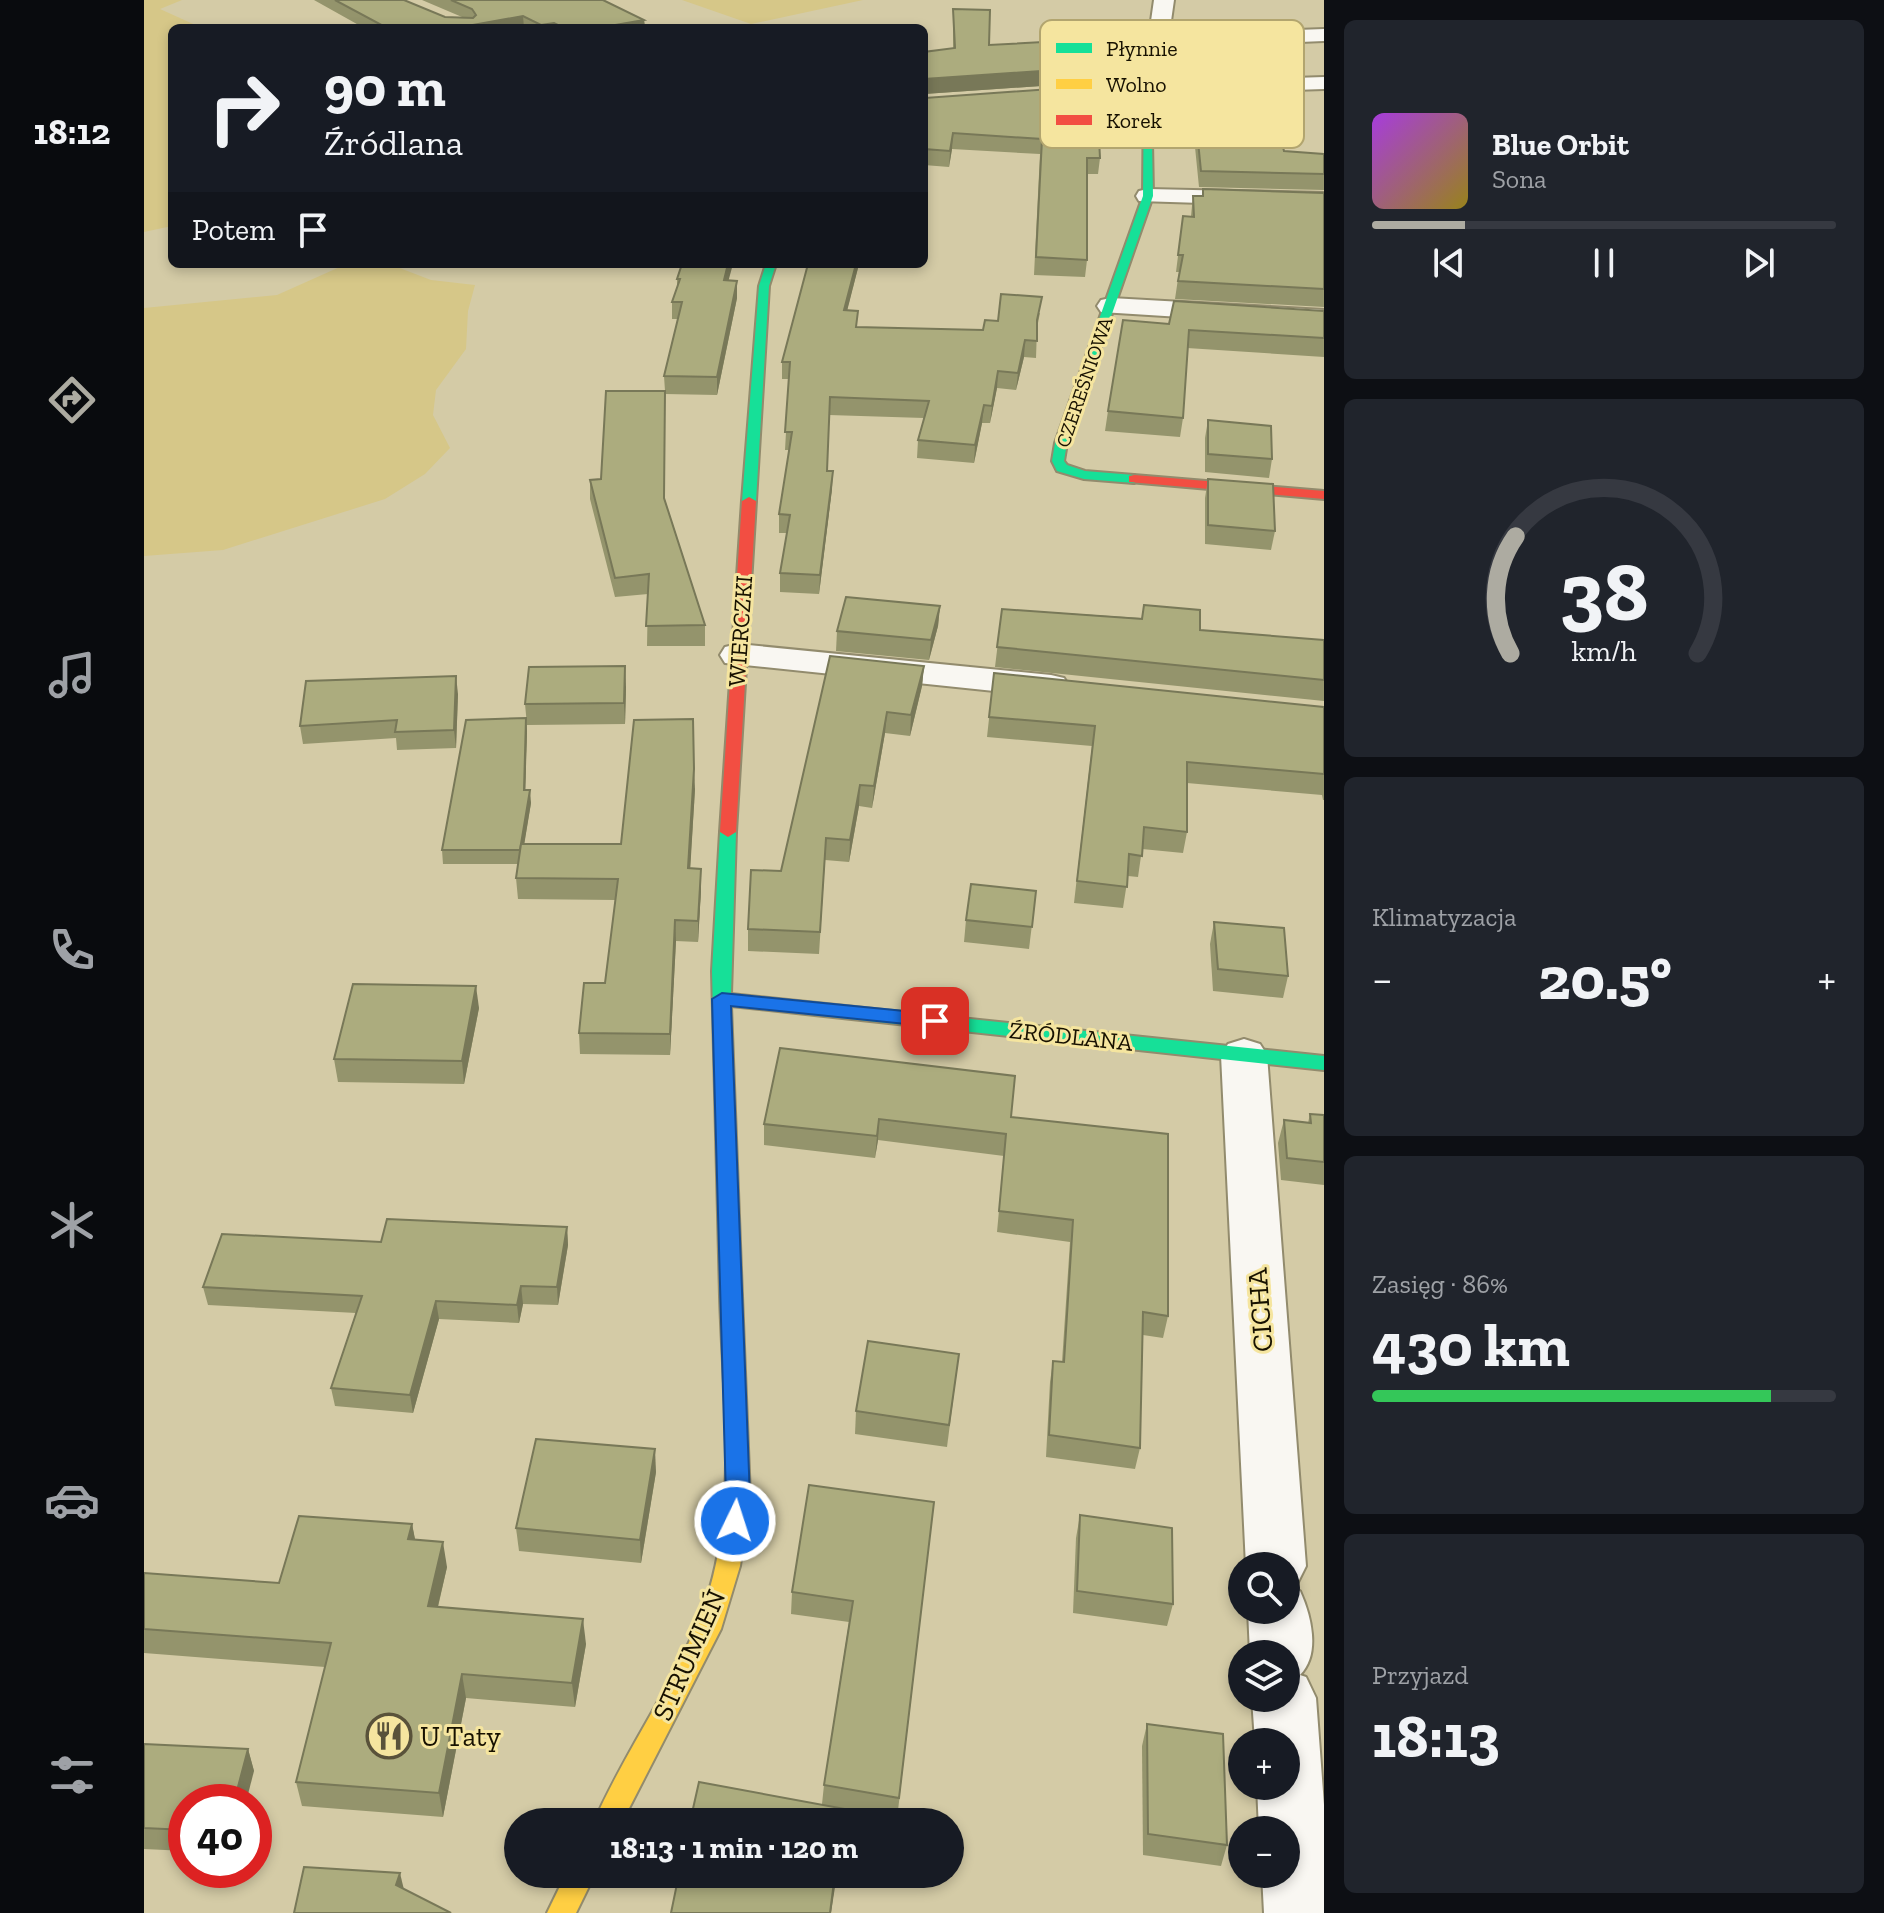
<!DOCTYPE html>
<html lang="pl">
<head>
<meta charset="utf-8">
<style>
  :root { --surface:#171b24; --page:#20242c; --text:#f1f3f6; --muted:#9ea1a6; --line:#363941; --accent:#adaba1 }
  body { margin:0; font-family:"Zilla Slab",serif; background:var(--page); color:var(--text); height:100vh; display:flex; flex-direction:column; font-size:30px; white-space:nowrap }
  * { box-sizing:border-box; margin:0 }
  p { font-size:26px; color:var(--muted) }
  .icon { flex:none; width:44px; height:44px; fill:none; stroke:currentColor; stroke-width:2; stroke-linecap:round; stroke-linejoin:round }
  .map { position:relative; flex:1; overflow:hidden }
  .side { display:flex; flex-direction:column; gap:20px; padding:20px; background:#0d0f14; width:560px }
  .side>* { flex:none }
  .guide { position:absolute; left:24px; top:24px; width:760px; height:244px; border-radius:12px; box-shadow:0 4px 12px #0003; background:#171b24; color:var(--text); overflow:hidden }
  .fabs { position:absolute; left:1084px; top:1552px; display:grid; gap:16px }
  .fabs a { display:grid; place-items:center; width:72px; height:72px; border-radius:50%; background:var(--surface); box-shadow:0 4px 12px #0003; font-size:40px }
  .speed { position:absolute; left:24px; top:1784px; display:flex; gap:16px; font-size:40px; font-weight:700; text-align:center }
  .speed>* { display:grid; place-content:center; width:104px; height:104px; border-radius:50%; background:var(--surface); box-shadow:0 4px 12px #0003; line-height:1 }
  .speed .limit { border:12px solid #d22; background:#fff; color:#111 }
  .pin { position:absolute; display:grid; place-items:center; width:68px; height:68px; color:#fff; margin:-34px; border-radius:16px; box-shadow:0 4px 12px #0006 }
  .me { position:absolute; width:88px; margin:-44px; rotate:4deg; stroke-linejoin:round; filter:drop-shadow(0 0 6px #0008) }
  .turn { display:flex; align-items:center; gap:28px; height:168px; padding:0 24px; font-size:36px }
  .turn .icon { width:104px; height:104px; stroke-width:2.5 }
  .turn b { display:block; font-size:56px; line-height:68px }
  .then { display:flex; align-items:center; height:76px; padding:0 24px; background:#0003; gap:16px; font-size:30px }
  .big { font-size:60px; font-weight:700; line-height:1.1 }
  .side .tile { flex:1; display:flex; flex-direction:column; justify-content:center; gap:12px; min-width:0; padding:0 28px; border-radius:12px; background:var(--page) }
  .side .dial { align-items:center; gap:0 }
  .dial svg { height:208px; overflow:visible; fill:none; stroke:var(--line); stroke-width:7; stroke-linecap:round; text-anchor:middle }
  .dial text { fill:var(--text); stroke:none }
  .song { display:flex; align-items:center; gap:24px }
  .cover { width:96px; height:96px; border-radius:12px; background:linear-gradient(135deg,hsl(280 70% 55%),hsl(50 70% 35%)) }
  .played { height:8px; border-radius:4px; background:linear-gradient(90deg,var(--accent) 20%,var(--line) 20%) }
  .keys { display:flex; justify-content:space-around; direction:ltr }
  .heat { display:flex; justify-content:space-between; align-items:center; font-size:44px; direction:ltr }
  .charge { height:12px; border-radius:6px; background:linear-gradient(90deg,#34c759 86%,var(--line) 0) }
  .trip { position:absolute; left:360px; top:1808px; width:460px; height:80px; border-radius:40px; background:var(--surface); box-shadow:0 4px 12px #0003; font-weight:700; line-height:80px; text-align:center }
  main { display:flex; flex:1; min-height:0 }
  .tab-bar { display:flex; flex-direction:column; width:144px; justify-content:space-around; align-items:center; background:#090b0e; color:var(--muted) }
  .tab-bar .icon { width:56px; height:56px }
  .tab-bar .active { color:var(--accent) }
  .tab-bar b { font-size:36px; color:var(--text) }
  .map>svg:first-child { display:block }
  .green { fill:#d6c788 }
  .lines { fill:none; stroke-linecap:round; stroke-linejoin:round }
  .street-casing { stroke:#928b6d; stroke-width:4 }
  .fast-casing { stroke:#928b6d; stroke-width:4 }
  .slow-casing { stroke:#928b6d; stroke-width:4 }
  .jam-casing { stroke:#928b6d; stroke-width:4 }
  .street { fill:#f9f7f2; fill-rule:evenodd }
  .fast { fill:#16e098; fill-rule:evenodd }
  .slow { fill:#ffcf43; fill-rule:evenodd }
  .jam { fill:#f24e42; fill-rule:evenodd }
  .wall { fill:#94946c }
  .shaded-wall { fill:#787858 }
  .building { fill:#acac7e; stroke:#787858; stroke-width:2 }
  .route { fill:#1a73e8; stroke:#114b97; stroke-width:2 }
  .labels { text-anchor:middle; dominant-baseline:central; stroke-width:6; stroke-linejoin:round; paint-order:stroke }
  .far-street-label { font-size:20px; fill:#171100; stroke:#f5e59f }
  .street-label { font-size:24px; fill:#171100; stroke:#f5e59f }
  .near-street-label { font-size:28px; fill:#171100; stroke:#f5e59f }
  .near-poi-label { font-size:28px; fill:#171100; stroke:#f5e59f; text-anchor:start }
  .key { fill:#f5e59f; stroke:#b2a56f; stroke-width:2 }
  .key-label { font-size:22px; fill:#171100 }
</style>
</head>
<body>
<main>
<nav class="tab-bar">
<b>18:12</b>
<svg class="icon active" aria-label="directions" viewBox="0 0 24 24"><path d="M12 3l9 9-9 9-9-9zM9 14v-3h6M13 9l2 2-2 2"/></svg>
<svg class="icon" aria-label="music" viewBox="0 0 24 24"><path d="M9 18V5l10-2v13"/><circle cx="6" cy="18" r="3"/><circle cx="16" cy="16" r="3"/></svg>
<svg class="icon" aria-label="phone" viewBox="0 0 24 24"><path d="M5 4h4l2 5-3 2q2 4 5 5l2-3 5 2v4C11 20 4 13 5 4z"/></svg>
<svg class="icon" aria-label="climate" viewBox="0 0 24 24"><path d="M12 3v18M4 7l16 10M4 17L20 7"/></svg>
<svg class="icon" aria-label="car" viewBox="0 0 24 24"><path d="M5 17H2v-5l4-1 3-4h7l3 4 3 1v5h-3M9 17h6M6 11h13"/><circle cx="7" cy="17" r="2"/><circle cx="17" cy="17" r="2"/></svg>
<svg class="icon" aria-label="filters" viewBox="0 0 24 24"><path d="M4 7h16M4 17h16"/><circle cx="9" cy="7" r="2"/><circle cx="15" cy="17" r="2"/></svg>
</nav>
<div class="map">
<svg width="1180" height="1913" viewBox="0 0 1180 1913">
  <rect width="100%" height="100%" fill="#d4cba6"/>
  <g class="green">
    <path d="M0,0H38L16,9L58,28H28V226L0,232Z"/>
    <path d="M538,0H719L607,24Z"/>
    <path d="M227,264L253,267L287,280L331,285L324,311L322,349L292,390L289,415L306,448L281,474L241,499L79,550L0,556V308L133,295L198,266Z"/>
  </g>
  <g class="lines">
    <g class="street-casing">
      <g id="street">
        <path d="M1010,0H1030L1025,35L1180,29V41L1028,47L1038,65L1028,71L1021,69L1004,42Z"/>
        <path d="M1180,77V89L955,96L944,90L955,84Z"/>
        <path d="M1004,189L1180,193V207L995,201L992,196L995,191Z"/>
        <path d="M967,298L1180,310V326L957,312L953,306L957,300Z"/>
        <path d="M594,644L907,675L920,678L925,686L920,694L907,697L581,663L576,655L581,647Z"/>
        <path d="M1100,1039L1116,1044L1123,1055L1162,1566L1153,1584L1146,1587L1156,1591C1167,1615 1177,1654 1156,1675L1162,1677L1172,1698L1180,1805V1913H1120L1118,1874H1142V1830H1115L1113,1786H1142V1742H1111L1108,1698H1142V1654H1106L1104,1610H1142V1566H1102L1077,1055L1084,1044Z"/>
      </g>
    </g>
    <g class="fast-casing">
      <g id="fast">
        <path d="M1000,85L1007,87L1009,196L923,443L920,461L923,465L941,471L990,475L996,479L990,483L940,479L913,471L908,461L911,443L999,196Z"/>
        <path d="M622,264H632L625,286L612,501L605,505L598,501L615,286Z"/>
        <path d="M584,827L592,832L587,994L1180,1056V1070L587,1006L598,1296L595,1302L587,1304L579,1302L576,1296L568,971L576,832Z"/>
      </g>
    </g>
    <g class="slow-casing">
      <g id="slow">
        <path d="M587,1288L595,1290L598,1296L606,1498L596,1566L577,1629L478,1822H450C479,1755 523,1694 552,1627C597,1524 579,1405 576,1296L579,1290Z"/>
        <path d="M422,1874H451L432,1913H403Z"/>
      </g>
    </g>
    <g class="jam-casing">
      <g id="jam">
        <path d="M990,475L1180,491V499L985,482V476Z"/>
        <path d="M605,497L612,501L592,832L584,837L576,832L598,501Z"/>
      </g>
    </g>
    <use href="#street" class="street"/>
    <use href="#fast" class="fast"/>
    <use href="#slow" class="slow"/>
    <use href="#jam" class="jam"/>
  </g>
  <g class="wall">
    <path d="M170,0H260L301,17H318L278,0H459L500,20L501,28H220Z"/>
    <path d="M809,9L845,45L988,52L1029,59L1119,60L1116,75L1040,76L780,94V52L809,48Z"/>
    <path d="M1019,80L1140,151L1180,154V190L1055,187L1050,137L1031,136L1027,108H1017V96Z"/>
    <path d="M991,95L989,110L953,113L956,158L954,174H943V260L941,277L890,275L896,154L808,149L805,167L780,165V97L781,98Z"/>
    <path d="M1059,189L1180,193V307L1031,299L1035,272H1032L1039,216H1047L1049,196H1058Z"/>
    <path d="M664,264H715L703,310L713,327L839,330L854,321L896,313L893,328L892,358L880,357L872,390L853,388L846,423H838L830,463L773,458L774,440L780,418L685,415L683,471L688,489L675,594L636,592V573L643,533H635V514L645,450H641L645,379H638V362Z"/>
    <path d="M533,279L593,281V298L573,395L521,394V500L561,625V646H503L504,594L471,597L446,499V480L457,479L521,391L520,376L534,319H528V302L533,288Z"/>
    <path d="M1180,311V357L1043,348L1039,418L1036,437L961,431L964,411L1025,324Z"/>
    <path d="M1064,420L1128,459L1125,478L1061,472V438Z"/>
    <path d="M1064,479L1131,531L1127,550L1061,544V498Z"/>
    <path d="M1000,605L1056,630L1180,640V701L851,667L858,609L998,618Z"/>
    <path d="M796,606L794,626L785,660L692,651L693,631Z"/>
    <path d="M686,656L780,666L778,686L766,736L741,733L728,808L715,806L705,862L681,860L675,954L604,951V929L637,871Z"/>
    <path d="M850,673L1180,707V800H1179L1178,795L1043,783V832L1039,853L998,849L994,877L984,876L979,908L930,903L948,746L843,737Z"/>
    <path d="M482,687L481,724L383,725L381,704Z"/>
    <path d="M314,694L312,748L253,750L252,738L159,744L156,726Z"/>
    <path d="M382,718L383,731L381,790L387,803L380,844H477L551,789L546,868L557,869V890L554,942L532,941L526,1055L436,1054L435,1033L461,983L472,900L374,899L372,878L374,864H299L298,850Z"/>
    <path d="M892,891L885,949L820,942L822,920Z"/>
    <path d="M1070,922L1144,976L1139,998L1069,991L1066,944Z"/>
    <path d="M335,1008L320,1084L194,1082L190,1059Z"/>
    <path d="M636,1048L867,1117L1024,1316L1019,1338L999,1335L996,1448L991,1469L902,1457L906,1382L909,1361L918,1362L926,1242L853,1232L860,1156L734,1140L731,1158L620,1145V1124Z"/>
    <path d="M1166,1114L1180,1115V1185L1137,1180L1134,1143L1140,1120L1164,1123Z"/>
    <path d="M423,1227L424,1245L414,1305L379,1304L375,1323L295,1319L269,1413L191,1406L187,1388L212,1313L64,1305L59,1287L237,1242Z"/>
    <path d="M815,1354L803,1447L711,1434L712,1411Z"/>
    <path d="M512,1472L497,1563L375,1551L372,1528Z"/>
    <path d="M790,1502L753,1819L701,1810L700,1822L678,1804L680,1785L705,1622L647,1614L648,1592Z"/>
    <path d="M936,1515L1029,1604L1023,1626L929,1613L932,1538Z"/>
    <path d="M268,1524L271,1540L303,1567L294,1607L442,1644L431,1707L322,1698L299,1817L158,1806L152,1782L181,1667L0,1653V1573L135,1583Z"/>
    <path d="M1003,1724L1083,1845L1077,1866L999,1855L998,1746Z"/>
    <path d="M0,1744L104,1749L110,1771L42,1802V1851L0,1849Z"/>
  </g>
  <g class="shaded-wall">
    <path d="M379,16L380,28H312Z"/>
    <path d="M500,20L501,28H454Z"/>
    <path d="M410,23V28H397V25Z"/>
    <path d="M1042,61L1040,76L780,94V79Z"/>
    <path d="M1029,92L1027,108H1017L1019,93Z"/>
    <path d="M991,95L989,110L951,113L953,98Z"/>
    <path d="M809,133L808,149L805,167L806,151Z"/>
    <path d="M584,264H589L580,297V280Z"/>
    <path d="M712,264H715L699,327L700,310Z"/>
    <path d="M593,281V298L573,395V377Z"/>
    <path d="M881,340L880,357L872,390L874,373Z"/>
    <path d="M854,371L853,388L846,423L848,406Z"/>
    <path d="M840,405L838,423L830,463L831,445Z"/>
    <path d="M689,471L688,489L675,594L676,575Z"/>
    <path d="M796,606L794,626L785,660L787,640Z"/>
    <path d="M481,666L482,687L481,724L480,703Z"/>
    <path d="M780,666L778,686L766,736L767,715Z"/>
    <path d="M312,676L314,694L312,748L310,730Z"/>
    <path d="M743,712L741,733L728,808L730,786Z"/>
    <path d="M382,718L383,731L381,803L380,790Z"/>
    <path d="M550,769L551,789L545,889L544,868Z"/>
    <path d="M716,785L715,806L705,862L706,840Z"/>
    <path d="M386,790L387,803L377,864L376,850Z"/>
    <path d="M557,869V890L554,942V921Z"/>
    <path d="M531,920L532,941L526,1055V1034Z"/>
    <path d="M332,986L335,1008L320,1084L318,1061Z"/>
    <path d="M735,1119L734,1140L731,1158L733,1136Z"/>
    <path d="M423,1227L424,1245L414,1305L413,1287Z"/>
    <path d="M377,1286L379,1304L375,1323L373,1305Z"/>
    <path d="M292,1301L295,1319L269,1413L266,1395Z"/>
    <path d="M511,1449L512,1472L497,1563L496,1540Z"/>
    <path d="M268,1524L273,1549L264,1539Z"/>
    <path d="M299,1542L303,1567L288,1631L284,1606Z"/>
    <path d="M439,1619L442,1644L431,1707L428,1683Z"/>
    <path d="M318,1674L322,1698L299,1817L295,1793Z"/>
    <path d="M104,1749L110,1771L102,1802H90Z"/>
    <path d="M256,1873L261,1894L252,1885Z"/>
    <path d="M691,1874H693L687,1913H686Z"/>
  </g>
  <g class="building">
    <path d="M191,0H260L301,17L329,18L332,15L328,9L307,0H459L500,20L454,28H420L410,23L397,25L379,16L312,28H243Z"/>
    <path d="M809,9L846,10L845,45L972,38L988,52L1017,51L1029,59L1043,51H1117L1119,60L1042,61L780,79V52L811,48Z"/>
    <path d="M1122,78L1140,151L1180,154V174L1057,171L1052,121L1034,120L1029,92L1019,93V80Z"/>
    <path d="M991,83V95L953,98L956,158H943V260L892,257L898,139L809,133L806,151L780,149V97L781,98Z"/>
    <path d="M1059,189L1180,193V289L1034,281L1039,255H1034L1039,216L1050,217L1049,196H1059Z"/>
    <path d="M538,264H584L580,280L593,281L573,377L520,376L538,302H528L536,279H533Z"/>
    <path d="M664,264H712L700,310L714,311L712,327L839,330L841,320L854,321L857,294L898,297L893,320V341L881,340L874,373L854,371L848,406L840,405L831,445L774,440L785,401L686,397L683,471H689L676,575L636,573L646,515L635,514L648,432H641L646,362H638Z"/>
    <path d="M1030,301L1180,311V338L1045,330L1039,418L964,411L979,320L1025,324Z"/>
    <path d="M462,391H521L520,498L561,625L502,626L505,574L471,578L446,480L457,479Z"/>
    <path d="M1064,420L1127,426L1128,459L1064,454Z"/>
    <path d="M1064,479L1129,484L1131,531L1064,525Z"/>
    <path d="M702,597L796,606L787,640L693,631Z"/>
    <path d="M1000,605L1056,610V630L1180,640V680L853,647L858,609L998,619Z"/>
    <path d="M686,656L780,666L767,715L743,712L730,786L716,785L706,840L682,838L676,932L604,929L607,870L637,871Z"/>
    <path d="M481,666L480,703L381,704L385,667Z"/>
    <path d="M850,673L1180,707V774L1043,762V832L1000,827L998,856L985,854L983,887L933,881L951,726L845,717Z"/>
    <path d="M312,676L310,730L251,732L253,720L156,726L162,681Z"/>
    <path d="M382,718L380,790H386L376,850H298L322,720Z"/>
    <path d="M549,719L550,769L544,868L557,869L554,921L531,920L526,1034L435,1033L440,983H461L474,879L372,878L377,844H477L490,720Z"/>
    <path d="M827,884L892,891L888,927L822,920Z"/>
    <path d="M1070,922L1140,928L1144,976L1074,969Z"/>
    <path d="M209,984L332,986L318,1061L190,1059Z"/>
    <path d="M636,1048L871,1076L867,1117L1024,1134V1316L999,1312L996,1448L905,1435L909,1361L920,1362L929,1220L855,1211L862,1134L735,1119L733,1136L620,1124Z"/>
    <path d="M1166,1114L1180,1115V1162L1143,1158L1140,1120L1167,1123Z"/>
    <path d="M243,1219L423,1227L413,1287L377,1286L373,1305L292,1301L266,1395L187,1388L218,1296L59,1287L78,1234L237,1242Z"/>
    <path d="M724,1341L815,1354L805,1425L712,1411Z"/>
    <path d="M392,1439L511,1449L496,1540L372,1528Z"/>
    <path d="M665,1485L790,1502L755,1798L680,1785L709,1601L648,1592Z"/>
    <path d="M936,1515L1028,1528L1029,1604L933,1591Z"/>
    <path d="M155,1516L268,1524L264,1539L299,1542L284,1606L439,1619L428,1683L318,1674L295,1793L152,1782L187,1643L0,1629V1573L135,1583Z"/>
    <path d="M1003,1724L1079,1734L1083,1845L1004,1834Z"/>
    <path d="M0,1744L104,1749L90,1802H42V1830L0,1828Z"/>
    <path d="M555,1782L701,1809L699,1822H546Z"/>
    <path d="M160,1867L256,1873L252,1885L307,1913H150Z"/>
    <path d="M535,1874H691L686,1913H527Z"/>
  </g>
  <path class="route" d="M578,993L791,1014L801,1021L791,1027L587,1006L606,1498L599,1528L591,1531L582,1528L578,1521L582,1498L568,999Z"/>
  <defs>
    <g id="restaurant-ring" transform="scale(2.3)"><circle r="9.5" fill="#f5e59f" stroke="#59523a" stroke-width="1.5"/><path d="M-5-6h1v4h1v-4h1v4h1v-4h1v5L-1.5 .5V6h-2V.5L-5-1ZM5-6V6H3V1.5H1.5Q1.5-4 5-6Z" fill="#59523a"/></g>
  </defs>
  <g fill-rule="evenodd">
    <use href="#restaurant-ring" x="245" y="1736"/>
  </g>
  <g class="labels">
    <g class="far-street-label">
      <text transform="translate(940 382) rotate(-71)">CZEREŚNIOWA</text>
    </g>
    <g class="street-label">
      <text transform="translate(596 631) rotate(-86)">WIERCZKI</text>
      <text transform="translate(927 1036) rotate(6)">ŹRÓDLANA</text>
    </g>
    <g class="near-street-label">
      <text transform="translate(1116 1310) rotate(-94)">CICHA</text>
      <text transform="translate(545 1655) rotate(-66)">STRUMIEŃ</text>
    </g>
    <g class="near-poi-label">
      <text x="276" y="1736">U Taty</text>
    </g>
  </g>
  <rect x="896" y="20" width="264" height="128" rx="12" class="key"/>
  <rect x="912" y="43" width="36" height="10" fill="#16e098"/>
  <rect x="912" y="79" width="36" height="10" fill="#ffcf43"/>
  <rect x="912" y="115" width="36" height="10" fill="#f24e42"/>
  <g class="key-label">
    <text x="962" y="56">Płynnie</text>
    <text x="962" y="92">Wolno</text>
    <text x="962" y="128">Korek</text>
  </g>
</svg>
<div class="fabs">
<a><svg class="icon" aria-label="search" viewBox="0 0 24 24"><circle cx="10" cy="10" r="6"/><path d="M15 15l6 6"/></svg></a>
<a><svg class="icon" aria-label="layers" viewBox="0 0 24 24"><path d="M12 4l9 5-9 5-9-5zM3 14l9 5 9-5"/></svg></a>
<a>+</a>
<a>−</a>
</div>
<div class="speed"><div class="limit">40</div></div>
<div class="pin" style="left:791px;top:1021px;background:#d93025"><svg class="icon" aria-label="arrive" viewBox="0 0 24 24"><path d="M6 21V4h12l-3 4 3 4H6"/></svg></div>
<svg class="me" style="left:591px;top:1521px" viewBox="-20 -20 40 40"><circle r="17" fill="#1a73e8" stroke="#fff" stroke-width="3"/><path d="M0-11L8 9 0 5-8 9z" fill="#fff"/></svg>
<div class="trip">18:13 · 1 min · 120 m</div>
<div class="guide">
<div class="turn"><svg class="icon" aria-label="right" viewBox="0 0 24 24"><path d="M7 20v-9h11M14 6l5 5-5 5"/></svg><div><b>90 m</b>Źródlana</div></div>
<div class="then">Potem<svg class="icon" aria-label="arrive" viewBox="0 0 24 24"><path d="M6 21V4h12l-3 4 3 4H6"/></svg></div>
</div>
</div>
<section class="side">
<div class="tile">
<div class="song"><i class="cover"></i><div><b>Blue Orbit</b><p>Sona</p></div></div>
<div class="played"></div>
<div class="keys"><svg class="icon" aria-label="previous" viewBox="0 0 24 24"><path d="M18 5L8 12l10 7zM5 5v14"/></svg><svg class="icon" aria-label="pause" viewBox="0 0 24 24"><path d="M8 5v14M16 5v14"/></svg><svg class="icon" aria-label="next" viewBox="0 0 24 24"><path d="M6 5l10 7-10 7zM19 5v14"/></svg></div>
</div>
<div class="tile dial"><svg viewBox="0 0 100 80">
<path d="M14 69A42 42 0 1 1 86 69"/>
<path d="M14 69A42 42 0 0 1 16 24" stroke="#adaba1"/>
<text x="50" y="56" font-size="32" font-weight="700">38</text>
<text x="50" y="72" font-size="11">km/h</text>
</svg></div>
<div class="tile"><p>Klimatyzacja</p>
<div class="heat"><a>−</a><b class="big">20.5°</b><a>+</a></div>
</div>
<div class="tile"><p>Zasięg · 86%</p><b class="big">430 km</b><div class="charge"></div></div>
<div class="tile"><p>Przyjazd</p><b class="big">18:13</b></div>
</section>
</main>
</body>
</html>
